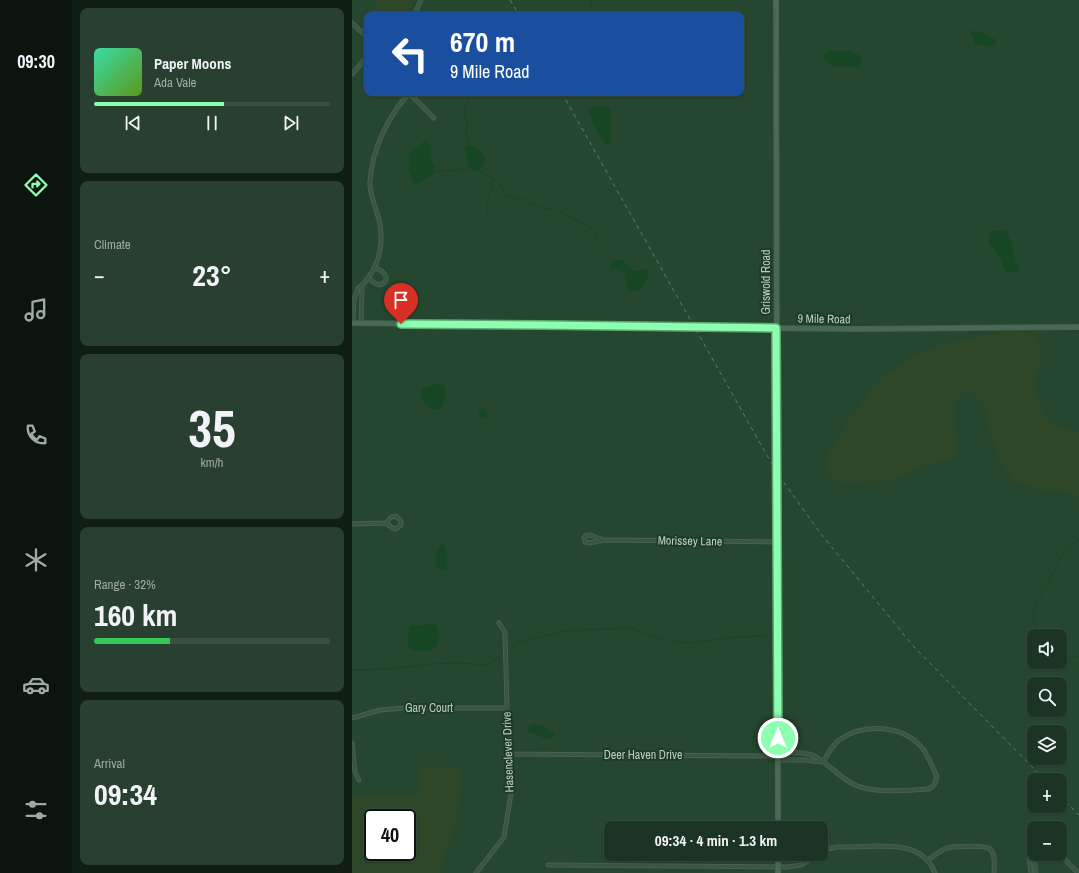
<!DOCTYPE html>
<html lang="en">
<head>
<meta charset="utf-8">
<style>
  :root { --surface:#1c3423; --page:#293f30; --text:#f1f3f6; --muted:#a0aaa6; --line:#3a4f41; --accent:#8dffb1 }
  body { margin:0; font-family:"Archivo Narrow",sans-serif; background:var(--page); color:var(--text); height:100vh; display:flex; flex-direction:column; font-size:15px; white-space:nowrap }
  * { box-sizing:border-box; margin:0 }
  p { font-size:13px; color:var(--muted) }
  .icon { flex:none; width:22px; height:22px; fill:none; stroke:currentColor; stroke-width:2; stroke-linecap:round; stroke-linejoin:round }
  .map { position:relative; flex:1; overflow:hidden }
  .side { display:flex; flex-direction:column; gap:8px; padding:8px; background:#0f1d13; width:280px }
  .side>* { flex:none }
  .guide { position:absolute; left:12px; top:12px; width:380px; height:84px; border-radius:8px; box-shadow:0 1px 3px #0004,0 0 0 1px var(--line); background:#1a4fa0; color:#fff; overflow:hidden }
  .fabs { position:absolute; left:675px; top:629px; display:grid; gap:8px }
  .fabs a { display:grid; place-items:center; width:40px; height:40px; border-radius:8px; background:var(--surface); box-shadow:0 1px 3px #0004,0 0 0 1px var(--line); font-size:20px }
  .speed { position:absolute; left:12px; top:809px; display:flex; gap:8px; font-size:20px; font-weight:700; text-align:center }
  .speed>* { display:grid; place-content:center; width:52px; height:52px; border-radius:50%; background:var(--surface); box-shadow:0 1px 3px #0004,0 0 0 1px var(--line); line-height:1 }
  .speed .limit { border:2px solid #111; border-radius:6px; background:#fff; color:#111 }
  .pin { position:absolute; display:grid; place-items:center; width:34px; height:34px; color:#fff; margin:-41px -17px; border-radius:50% 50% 50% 0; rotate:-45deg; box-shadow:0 0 4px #0007 }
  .pin .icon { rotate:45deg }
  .me { position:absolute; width:44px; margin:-22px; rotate:0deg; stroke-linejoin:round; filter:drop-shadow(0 0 3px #0008) }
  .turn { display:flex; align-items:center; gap:14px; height:84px; padding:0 20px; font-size:18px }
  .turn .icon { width:52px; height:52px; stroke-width:2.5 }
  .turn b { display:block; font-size:28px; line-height:34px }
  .big { font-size:30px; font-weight:700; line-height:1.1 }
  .side .widget { flex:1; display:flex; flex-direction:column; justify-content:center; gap:6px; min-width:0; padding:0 14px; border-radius:8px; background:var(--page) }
  .side .dial { align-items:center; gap:0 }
  .dial b { font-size:52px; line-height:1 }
  .song { display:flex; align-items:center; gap:12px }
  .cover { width:48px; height:48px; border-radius:6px; background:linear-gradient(135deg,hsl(160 70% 55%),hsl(90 70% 35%)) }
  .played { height:4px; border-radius:2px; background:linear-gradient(90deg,var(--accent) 55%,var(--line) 55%) }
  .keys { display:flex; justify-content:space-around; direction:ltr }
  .heat { display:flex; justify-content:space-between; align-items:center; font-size:22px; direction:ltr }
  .charge { height:6px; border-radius:3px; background:linear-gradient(90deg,#34c759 32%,var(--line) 0) }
  .trip { position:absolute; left:252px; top:821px; width:224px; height:40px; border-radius:8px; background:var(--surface); box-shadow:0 1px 3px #0004,0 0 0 1px var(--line); font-weight:700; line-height:40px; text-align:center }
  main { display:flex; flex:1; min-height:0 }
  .dock { display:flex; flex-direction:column; width:72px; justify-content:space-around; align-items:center; background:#0b150e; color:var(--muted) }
  .dock .icon { width:28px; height:28px }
  .dock .on { color:var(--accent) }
  .dock b { font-size:18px; color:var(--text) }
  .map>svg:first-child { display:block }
  .green { fill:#2d4728; fill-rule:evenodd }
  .water { fill:#174625 }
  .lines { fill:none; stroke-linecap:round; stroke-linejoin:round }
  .stream { stroke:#174625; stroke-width:1 }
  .street-casing { stroke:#47614f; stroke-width:5 }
  .secondary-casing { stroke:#47614f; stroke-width:6 }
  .street { stroke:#3a5542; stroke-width:3 }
  .secondary { stroke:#486953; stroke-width:4.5 }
  .rail { stroke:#5c7d66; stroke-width:1; stroke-dasharray:4 4; stroke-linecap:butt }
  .route-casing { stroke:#5ca673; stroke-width:10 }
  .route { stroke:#8dffb1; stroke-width:7 }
  .labels { text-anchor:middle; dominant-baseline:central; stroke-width:4; stroke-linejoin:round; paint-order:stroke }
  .street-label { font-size:12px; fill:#b8cebf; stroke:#1f3b27 }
</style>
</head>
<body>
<main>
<nav class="dock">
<b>09:30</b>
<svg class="icon on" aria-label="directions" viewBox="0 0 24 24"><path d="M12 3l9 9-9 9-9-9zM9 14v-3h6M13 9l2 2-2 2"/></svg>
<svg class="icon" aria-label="music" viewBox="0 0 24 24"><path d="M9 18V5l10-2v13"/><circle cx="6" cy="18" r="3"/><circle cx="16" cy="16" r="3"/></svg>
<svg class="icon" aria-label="phone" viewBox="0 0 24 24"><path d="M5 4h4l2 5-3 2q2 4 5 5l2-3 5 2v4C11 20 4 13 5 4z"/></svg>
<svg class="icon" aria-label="climate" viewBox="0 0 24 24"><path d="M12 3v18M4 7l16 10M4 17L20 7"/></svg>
<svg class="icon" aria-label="car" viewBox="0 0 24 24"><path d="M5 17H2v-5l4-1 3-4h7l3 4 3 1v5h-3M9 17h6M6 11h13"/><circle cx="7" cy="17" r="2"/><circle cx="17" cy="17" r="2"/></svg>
<svg class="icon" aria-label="filters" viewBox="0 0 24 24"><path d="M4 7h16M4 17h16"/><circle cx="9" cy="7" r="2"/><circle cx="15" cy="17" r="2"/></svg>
</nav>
<section class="side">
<div class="widget">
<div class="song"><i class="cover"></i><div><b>Paper Moons</b><p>Ada Vale</p></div></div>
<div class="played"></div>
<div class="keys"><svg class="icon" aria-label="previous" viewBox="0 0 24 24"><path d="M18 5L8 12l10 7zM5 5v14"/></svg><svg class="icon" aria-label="pause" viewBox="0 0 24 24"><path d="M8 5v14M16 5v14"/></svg><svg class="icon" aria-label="next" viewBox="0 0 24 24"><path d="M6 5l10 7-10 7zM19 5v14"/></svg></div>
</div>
<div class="widget"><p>Climate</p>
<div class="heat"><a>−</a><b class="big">23°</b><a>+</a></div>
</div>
<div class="widget dial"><b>35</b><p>km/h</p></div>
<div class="widget"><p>Range · 32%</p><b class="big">160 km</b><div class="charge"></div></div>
<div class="widget"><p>Arrival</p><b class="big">09:34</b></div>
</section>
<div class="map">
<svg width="727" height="873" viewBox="0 0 727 873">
  <rect width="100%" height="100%" fill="#25462f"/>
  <g class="green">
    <path d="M23,0H63L59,8L53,15H26L23,11L26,8Z"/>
    <path d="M657,331L681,332C697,350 685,363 683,382C682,386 684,390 684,394C689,418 704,428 727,432V497L716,493L692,491L662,482L646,457L636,429L634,409L629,399L616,389L604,399L602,407V420L606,446L605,455L599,462L586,460L541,480L493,484L480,478L474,470L475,454L492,429L500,415L526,382L543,368L565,354L598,341Z"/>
    <path d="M67,766L110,767L107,809L88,873H0V794L68,795ZM21,818H55V852H21Z"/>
  </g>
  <g class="water">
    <path d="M618,31L629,32L644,40V43L639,47L629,44L622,46V39L618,35Z"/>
    <path d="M478,51H495L509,56L510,61L505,67L483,66L473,62L472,55Z"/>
    <path d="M257,106L259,110V139L256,146C245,136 242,123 236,109L239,107Z"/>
    <path d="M75,139L79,148L78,158L83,166V173L68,182L61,184L56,169L58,159L57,155L61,150Z"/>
    <path d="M113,145L121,146L133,156L132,164L125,171L118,169L115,162Z"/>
    <path d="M643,230L654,231L659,241L663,260L668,267L665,272H657L650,267V260L636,242L638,232Z"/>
    <path d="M267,260L272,261C280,271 279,273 293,269L296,271L297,276C291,285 290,293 277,291L275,286L273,273L259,268L258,265L261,261Z"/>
    <path d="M85,383L93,386L94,396L90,407L86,410H79L69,397V391L72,388Z"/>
    <path d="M131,407L135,413V417L131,419L128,418L127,411Z"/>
    <path d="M92,543C95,552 97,560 94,570C78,573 83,548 92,543Z"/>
    <path d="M83,624C89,628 87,637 86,644C84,647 82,650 79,650C72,652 61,651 56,647L57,627L60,626Z"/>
    <path d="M181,724C189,725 195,727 202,733V736L200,739H195L176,732L177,727Z"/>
  </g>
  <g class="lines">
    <g class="stream">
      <path d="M239,0L241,15"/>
      <path d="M117,146L114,133L115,122L112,112L114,103L120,93"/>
      <path d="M125,169L147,182L154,196C158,196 159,196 163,198C166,199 170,198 173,200C184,205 187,209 200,209"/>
      <path d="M83,171L107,170L118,167"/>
      <path d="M204,209L242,230L248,243L253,250L260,255"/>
      <path d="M135,213L136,199L141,179"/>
      <path d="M688,636C686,627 679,620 682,610L710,555L727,539"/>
      <path d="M708,657L727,656"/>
      <path d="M0,670L38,669L78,664L107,663L136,665L166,643L212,631L278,628L309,639L337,643L386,637L414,636"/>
    </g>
    <g class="street-casing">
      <g id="street">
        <path d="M62,15L69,0"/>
        <path d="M0,23L15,37"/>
        <path d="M0,74L15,57"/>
        <path d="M57,93L82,118"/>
        <path d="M16,278C19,280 22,283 24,284C30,286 37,281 33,275C31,271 26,269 22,268"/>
        <path d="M1,323L2,300L6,288C13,284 17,277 21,270C31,252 31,232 25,213C22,202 17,193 18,181C20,149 36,117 57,93"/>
        <path d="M9,324L10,286"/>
        <path d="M0,524L34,523L40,528L44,529L49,525V521L44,516L39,517L34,523"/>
        <path d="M252,540L238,535L233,536L232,538L233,542L238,543L252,540L425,542"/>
        <path d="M0,718L28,710L53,708H155"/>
        <path d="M0,743L3,772L7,780"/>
        <path d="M426,753C437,753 449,751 460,755C476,762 487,778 503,785C523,794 555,790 577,789L582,785L585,777C581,768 577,757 571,749C552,725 512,722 487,740C481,745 475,755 471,762"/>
        <path d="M157,754L426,756"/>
        <path d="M426,760H453L469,762"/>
        <path d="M678,852L682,857L684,873"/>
        <path d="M469,853L476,849L485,847C497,847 510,847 522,846C548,846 572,846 583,873"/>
        <path d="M708,854L726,873"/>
        <path d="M576,860C582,856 587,851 595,848C602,846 633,845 638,849C644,854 642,866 642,873"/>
        <path d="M196,865L436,867L449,865L467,854"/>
        <path d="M124,873L152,837L159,794L155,708L153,633L147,623"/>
        <path d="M679,873C678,864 675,854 682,848"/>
      </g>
    </g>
    <g class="secondary-casing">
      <g id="secondary">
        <path d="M424,0L426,828"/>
        <path d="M0,323L504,329L727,327"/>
        <path d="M426,873V854"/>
      </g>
    </g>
    <use href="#street" class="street"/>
    <use href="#secondary" class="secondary"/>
    <g class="rail">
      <path d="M158,0L167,15"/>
      <path d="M210,93L425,473L469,534L563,648L693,780"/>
      <path d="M708,796L727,815"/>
    </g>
  </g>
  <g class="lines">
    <g class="route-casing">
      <path id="route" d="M49,324L189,325L424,328L426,738"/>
    </g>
    <use href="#route" class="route"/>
  </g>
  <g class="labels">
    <g class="street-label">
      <text transform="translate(414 282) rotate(-90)">Griswold Road</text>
      <text transform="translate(472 319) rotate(1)">9 Mile Road</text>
      <text transform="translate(338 541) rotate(1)">Morissey Lane</text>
      <text x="77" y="708">Gary Court</text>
      <text transform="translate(156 752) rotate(-92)">Hasenclever Drive</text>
      <text x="291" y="755">Deer Haven Drive</text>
    </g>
  </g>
</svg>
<div class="fabs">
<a><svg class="icon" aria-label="sound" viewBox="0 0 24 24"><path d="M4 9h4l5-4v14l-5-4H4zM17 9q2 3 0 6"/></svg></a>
<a><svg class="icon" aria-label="search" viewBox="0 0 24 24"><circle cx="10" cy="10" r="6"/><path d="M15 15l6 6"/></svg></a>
<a><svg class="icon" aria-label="layers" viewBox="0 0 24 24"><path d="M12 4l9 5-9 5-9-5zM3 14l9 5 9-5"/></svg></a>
<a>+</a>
<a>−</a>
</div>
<div class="speed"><div class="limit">40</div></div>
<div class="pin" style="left:49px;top:324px;background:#d93025"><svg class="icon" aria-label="arrive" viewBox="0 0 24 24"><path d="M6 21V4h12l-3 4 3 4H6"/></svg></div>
<svg class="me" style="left:426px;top:738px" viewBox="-20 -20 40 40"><circle r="17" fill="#8dffb1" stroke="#fff" stroke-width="3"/><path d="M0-11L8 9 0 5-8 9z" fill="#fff"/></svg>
<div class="trip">09:34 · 4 min · 1.3 km</div>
<div class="guide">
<div class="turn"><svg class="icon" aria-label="left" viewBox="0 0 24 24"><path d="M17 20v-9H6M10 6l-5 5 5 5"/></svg><div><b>670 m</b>9 Mile Road</div></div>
</div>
</div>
</main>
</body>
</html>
